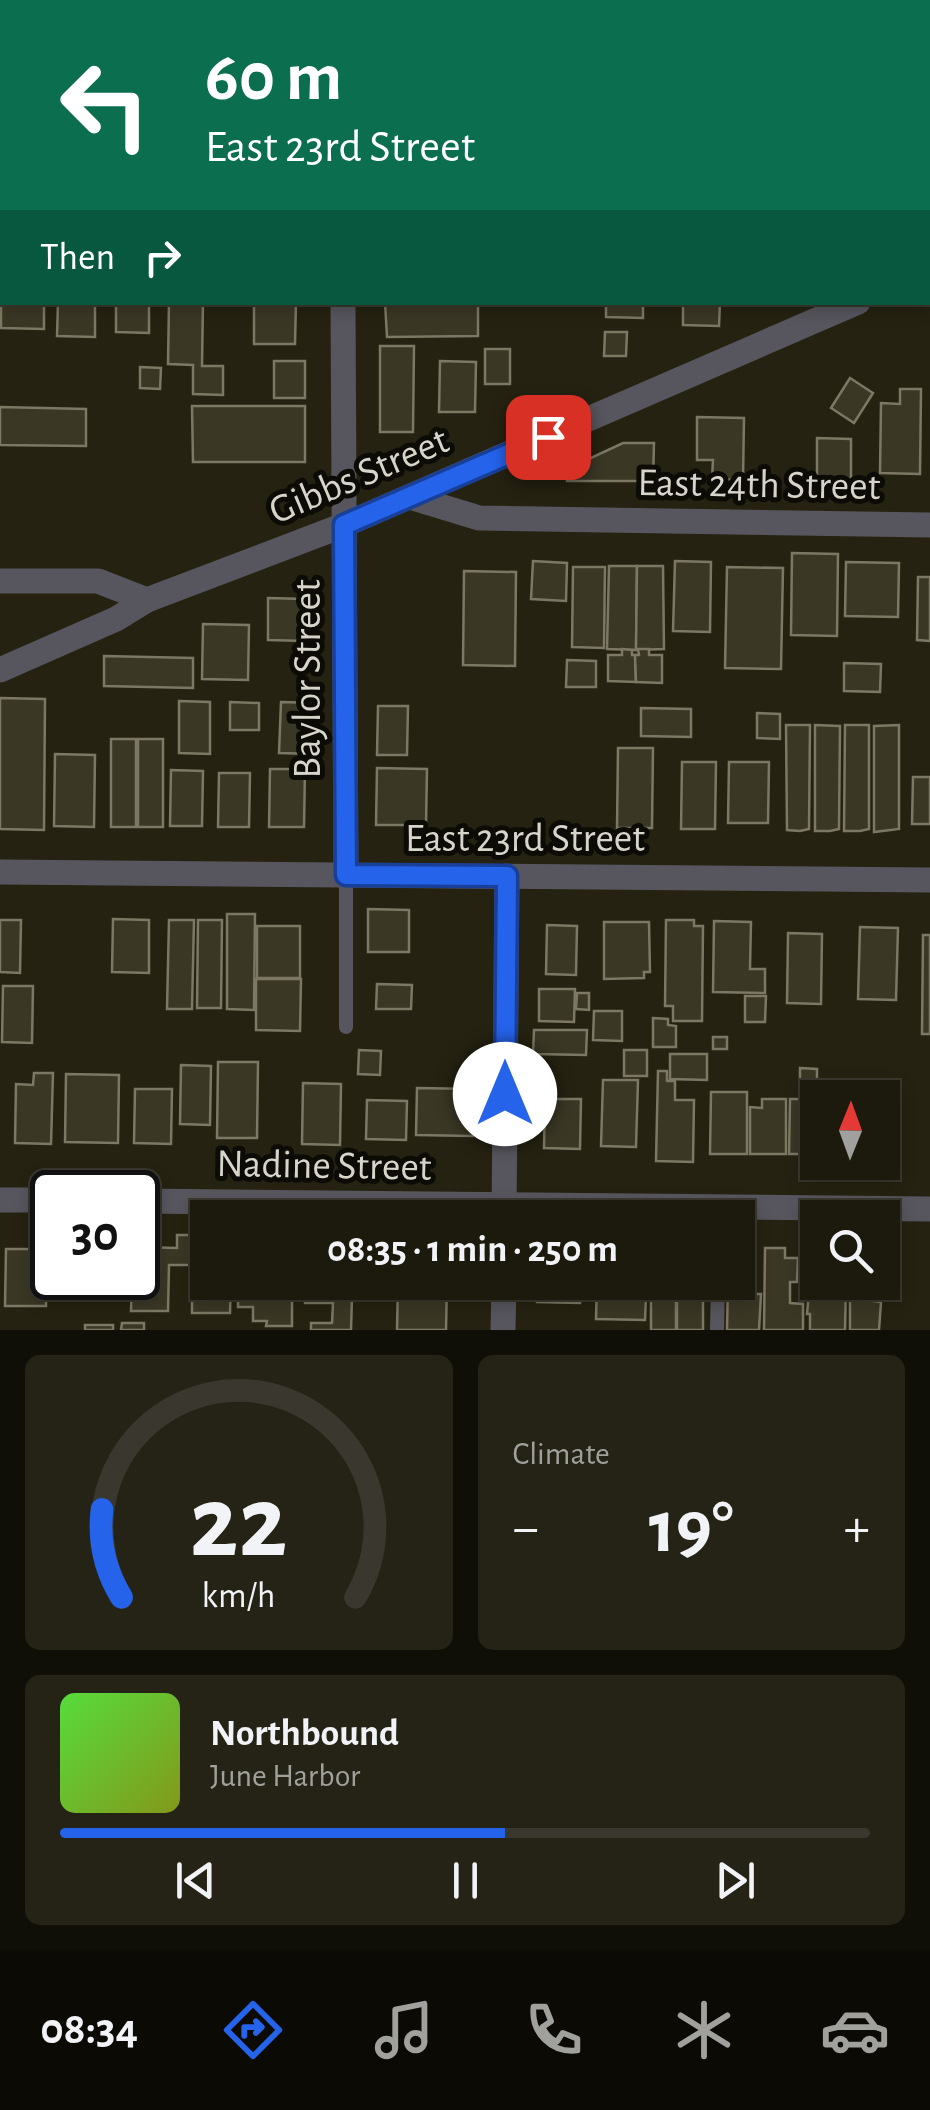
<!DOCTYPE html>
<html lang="en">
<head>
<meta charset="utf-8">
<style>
  :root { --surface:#1c1a0d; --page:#252316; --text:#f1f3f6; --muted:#a0a19d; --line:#3a382e; --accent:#2563eb }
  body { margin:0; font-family:"Alegreya Sans",sans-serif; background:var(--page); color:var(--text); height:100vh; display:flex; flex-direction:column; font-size:38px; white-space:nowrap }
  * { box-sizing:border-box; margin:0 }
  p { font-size:32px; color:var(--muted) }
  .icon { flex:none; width:55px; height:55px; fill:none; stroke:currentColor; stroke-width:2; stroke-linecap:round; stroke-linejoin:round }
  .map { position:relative; height:1330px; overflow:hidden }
  .drawer { display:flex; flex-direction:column; gap:25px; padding:25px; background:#0f0e07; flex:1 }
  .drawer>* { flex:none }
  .top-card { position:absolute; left:0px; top:0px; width:930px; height:305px; box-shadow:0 5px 15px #0003,0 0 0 2px var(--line); background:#0b6e4f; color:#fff; overflow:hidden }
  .needle { width:65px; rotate:1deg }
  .fabs { position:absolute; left:800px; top:1080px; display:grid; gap:20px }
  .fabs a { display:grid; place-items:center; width:100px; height:100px; border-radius:0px; background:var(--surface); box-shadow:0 5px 15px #0003,0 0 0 2px var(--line); font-size:50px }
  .speed { position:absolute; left:30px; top:1170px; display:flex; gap:20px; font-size:50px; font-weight:700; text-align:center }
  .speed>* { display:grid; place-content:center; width:130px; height:130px; border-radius:50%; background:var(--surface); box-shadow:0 5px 15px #0003,0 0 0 2px var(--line); line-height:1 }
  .speed .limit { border:5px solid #111; border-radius:15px; background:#fff; color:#111 }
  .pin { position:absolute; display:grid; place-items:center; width:85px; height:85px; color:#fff; margin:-42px; border-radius:20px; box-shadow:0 5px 15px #0006 }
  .me { position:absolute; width:110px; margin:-55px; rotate:0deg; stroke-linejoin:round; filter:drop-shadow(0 0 8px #0008) }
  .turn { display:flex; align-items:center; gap:35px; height:210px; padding:0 40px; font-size:45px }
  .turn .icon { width:130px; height:130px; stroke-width:2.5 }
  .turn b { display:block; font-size:70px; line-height:85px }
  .then { display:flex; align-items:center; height:95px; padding:0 40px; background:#0003; gap:20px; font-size:38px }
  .big { font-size:75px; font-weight:600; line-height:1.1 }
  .drawer .card { flex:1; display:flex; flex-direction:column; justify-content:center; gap:15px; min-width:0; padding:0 35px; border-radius:15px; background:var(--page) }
  .drawer .dial { align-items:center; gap:0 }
  .dial svg { height:260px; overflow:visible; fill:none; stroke:var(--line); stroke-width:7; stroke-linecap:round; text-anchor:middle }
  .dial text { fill:var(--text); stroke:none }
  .song { display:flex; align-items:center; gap:30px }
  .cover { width:120px; height:120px; border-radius:15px; background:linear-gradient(135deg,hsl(110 70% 55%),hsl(70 70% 35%)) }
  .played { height:10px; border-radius:5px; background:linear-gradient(90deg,var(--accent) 55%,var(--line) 55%) }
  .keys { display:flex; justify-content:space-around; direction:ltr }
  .heat { display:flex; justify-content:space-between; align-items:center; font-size:55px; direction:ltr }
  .drawer .tiles { flex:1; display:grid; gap:25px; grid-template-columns:1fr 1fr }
  .card:last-child { grid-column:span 2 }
  .trip { position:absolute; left:190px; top:1200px; width:565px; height:100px; border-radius:0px; background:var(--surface); box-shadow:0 5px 15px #0003,0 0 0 2px var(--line); font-weight:600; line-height:100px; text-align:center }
  .tab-bar { display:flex; height:160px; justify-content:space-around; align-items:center; background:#0b0a05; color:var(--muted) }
  .tab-bar .icon { width:70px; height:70px }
  .tab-bar .active { color:var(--accent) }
  .tab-bar b { font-size:45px; color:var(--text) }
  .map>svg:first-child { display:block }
  .building { fill:#3a3725; stroke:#7c7864; stroke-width:2.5 }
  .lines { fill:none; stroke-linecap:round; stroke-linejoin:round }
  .service { stroke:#57555d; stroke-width:14 }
  .minor { stroke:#57555d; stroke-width:25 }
  .route-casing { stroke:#184099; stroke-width:25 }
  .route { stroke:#2563eb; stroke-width:18 }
  .labels { text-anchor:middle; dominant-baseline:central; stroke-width:10; stroke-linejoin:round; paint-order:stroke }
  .street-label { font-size:40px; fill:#d7d5ca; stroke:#0c0b05 }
</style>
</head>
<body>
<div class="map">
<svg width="930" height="1330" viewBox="0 0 930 1330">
  <rect width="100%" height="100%" fill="#252211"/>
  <g class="building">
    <path d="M0,0H46V2H2L0,28Z"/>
    <rect x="787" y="0" width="51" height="2"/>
    <path d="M0,66H2L0,171Z"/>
    <path d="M1,286L2,302H44V329L1,328Z"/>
    <path d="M58,302H95V337L57,336Z"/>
    <path d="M116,302H149V333L116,332Z"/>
    <path d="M169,302H203L202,366H223V395L193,394V365L168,364Z"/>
    <path d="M254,302H296L295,344H254Z"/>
    <path d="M385,302L478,304V336L387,337Z"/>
    <path d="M606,302H643V318L606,317Z"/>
    <path d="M683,302H720L719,326L683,325Z"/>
    <path d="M605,332H627L626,356H604Z"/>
    <path d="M380,346H414L413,432H380Z"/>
    <rect x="485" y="349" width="25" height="35"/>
    <rect x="274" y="361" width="31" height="37"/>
    <path d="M440,361L476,362L475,412H439Z"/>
    <path d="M140,367L161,368L160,389L140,388Z"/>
    <path d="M850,378L873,393L854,423L831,408Z"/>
    <path d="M900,389H921L920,474L880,473L881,403L900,404Z"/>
    <path d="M192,406H305V462H193Z"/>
    <path d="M0,407L86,409V446L0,445Z"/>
    <path d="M697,417L744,418L743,480L712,479L713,460H697Z"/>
    <path d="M817,438L851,439V484L817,483Z"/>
    <path d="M623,443H654L653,481H567V469Z"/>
    <path d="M792,553L838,554L837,636L791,635Z"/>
    <path d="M533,561L567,563L566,601L531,599Z"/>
    <path d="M675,561L711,562L710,632L673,631Z"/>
    <path d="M846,562L899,563L898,617L845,616Z"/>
    <path d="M609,566H637L636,650L607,649Z"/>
    <path d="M637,566H663L664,649L636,650Z"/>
    <path d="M573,567H605L604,648L572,647Z"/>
    <path d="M727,567L783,568L781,669L725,668Z"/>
    <path d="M464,571L516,572L515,666L463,665Z"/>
    <path d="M918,577H930V641L917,640Z"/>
    <path d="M268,598L305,599V641L268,640Z"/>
    <path d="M203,624L249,625L248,680L202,679Z"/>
    <path d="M622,649L632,650V655H635L636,682L608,681V655H622Z"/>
    <path d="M638,649H649V655H662V683L636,682L635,655H639Z"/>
    <path d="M104,656L193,658V688L104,686Z"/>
    <path d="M567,660L596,661V687H566Z"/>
    <path d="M844,663L881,664L880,692L844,691Z"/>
    <path d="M0,698L45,699L44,830L0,829Z"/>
    <path d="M179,701L210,702V754L179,753Z"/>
    <path d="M230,702L259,703V730H230Z"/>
    <path d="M281,702L316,703L315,754L279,753Z"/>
    <path d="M378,706H408L407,755H377Z"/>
    <path d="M641,708L691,709V737L641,736Z"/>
    <path d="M757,713L780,714V739L757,738Z"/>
    <path d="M786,725H810L809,829L800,831L787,830Z"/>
    <path d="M815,725L840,726L839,829L830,831H815Z"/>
    <path d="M845,725H869V829L860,831H844Z"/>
    <path d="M899,725V829L874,832V726Z"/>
    <rect x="111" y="739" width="25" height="88"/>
    <rect x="138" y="739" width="25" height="88"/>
    <path d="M618,748H653L652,828H617Z"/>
    <path d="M55,754L95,755L94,827L54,826Z"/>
    <path d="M682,762H716L715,829H681Z"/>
    <path d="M729,762H769L768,823H728Z"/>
    <path d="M377,768L427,769L426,825H376Z"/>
    <path d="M270,769H305L304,827H269Z"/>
    <path d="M171,770L203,771L202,826H170Z"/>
    <path d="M219,773H250L249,827H218Z"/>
    <path d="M913,777H930V824H912Z"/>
    <path d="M368,909L409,910V952H368Z"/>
    <path d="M227,914H255L254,1010L227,1009Z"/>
    <path d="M113,919L149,920V973L112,972Z"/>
    <path d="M0,920H21L20,973L0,972Z"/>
    <path d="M169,920H194L192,1009H167Z"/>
    <path d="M198,920H222L221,1008H197Z"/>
    <path d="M666,920H694V926H703L702,1021H673V1006H665Z"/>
    <path d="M714,921L751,922L750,969H765V993L713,992Z"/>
    <path d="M604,922H649L650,972H644V978L604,979Z"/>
    <path d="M547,925L577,926L576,975L546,974Z"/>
    <rect x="257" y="926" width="43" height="52"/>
    <path d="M860,927L898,928L896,1000L858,999Z"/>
    <path d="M788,933L822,934L821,1004L787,1003Z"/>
    <path d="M923,935H930V1034H922Z"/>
    <path d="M256,979H301L300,1031L256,1030Z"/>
    <path d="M377,984L412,985L411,1009H376Z"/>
    <path d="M3,986H33L32,1043L2,1042Z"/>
    <path d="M539,989H575L574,1022L539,1021Z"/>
    <path d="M577,993H589V1010L576,1009Z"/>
    <path d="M745,996H766L765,1022H745Z"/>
    <path d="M594,1011H622V1041L593,1040Z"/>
    <path d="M653,1018L668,1019V1025L676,1026V1047H653Z"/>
    <path d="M534,1030H587L586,1055L533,1054Z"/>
    <rect x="713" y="1037" width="14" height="12"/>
    <path d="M359,1050L381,1051L380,1075L358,1074Z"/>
    <rect x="624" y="1050" width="23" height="26"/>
    <path d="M670,1054H707V1080L670,1079Z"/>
    <path d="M218,1062H258L257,1138H217Z"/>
    <path d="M181,1065L211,1066L210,1125L180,1124Z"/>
    <path d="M800,1068L817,1069V1085L800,1084Z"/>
    <path d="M658,1071H667V1081H675V1100H694L693,1162L656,1161Z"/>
    <path d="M34,1073H53L51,1144L15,1143L16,1084L33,1085Z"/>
    <path d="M66,1074L119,1075L118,1143L65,1142Z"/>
    <path d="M603,1080H638L636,1147L601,1146Z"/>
    <path d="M303,1083L341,1084L340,1145L302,1144Z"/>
    <path d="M417,1088L474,1089L473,1136L416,1135Z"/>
    <path d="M135,1089H172L171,1144L134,1143Z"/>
    <path d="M711,1092H747V1154H710Z"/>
    <rect x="829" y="1093" width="36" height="5"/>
    <path d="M545,1099H581L580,1149L544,1148Z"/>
    <path d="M762,1099H786V1154H750V1107L762,1108Z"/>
    <path d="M790,1099H814V1108H818V1154H789Z"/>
    <path d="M367,1100L407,1101L406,1140L366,1139Z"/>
    <path d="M177,1235H208V1282H231L230,1313H192V1265H169L168,1311H131L132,1278H138V1247L177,1248Z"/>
    <path d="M738,1248H754L755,1294H761L759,1330H727L728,1282H738Z"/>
    <path d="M765,1248H785V1258H798L797,1282H790V1303L803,1304V1330H764Z"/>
    <path d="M6,1249H47L46,1306H5Z"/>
    <path d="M810,1249H818V1282H846L845,1330H810V1314H807L810,1281H807Z"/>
    <path d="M71,1278H105V1291L71,1290Z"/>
    <path d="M238,1282H292V1326H266L267,1321H253V1307H238Z"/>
    <path d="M305,1282H338V1296L352,1297L351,1330H311V1323H332L333,1303H305Z"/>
    <path d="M398,1282H447L446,1330H397Z"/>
    <path d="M537,1282H580V1303L537,1302Z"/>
    <path d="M597,1282H633V1296H646L645,1320L596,1319Z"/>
    <rect x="651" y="1282" width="25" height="48"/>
    <rect x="677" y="1282" width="26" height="48"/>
    <path d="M850,1282H882L873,1283L872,1301L881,1302L879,1330H850Z"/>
    <path d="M122,1323H144V1330H121Z"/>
    <rect x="85" y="1325" width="28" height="5"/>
  </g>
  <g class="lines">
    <g class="service">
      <path d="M0,48H2"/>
      <path d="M346,1027V875"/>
      <path d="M717,1330L718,1282"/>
    </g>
    <g class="minor">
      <path d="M342,0V2"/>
      <path d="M0,227H2"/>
      <path d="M928,229H930"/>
      <path d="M928,272L930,271"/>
      <path d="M343,302L346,875"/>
      <path d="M410,497L479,518L930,525"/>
      <path d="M0,581H98L147,600"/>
      <path d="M0,670L116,619L147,600L344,525L858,302"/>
      <path d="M0,872L930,880"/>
      <path d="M0,1200H52"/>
      <path d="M138,1201L930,1209"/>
      <path d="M504,1218L507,876"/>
      <path d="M503,1330L504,1282"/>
    </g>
  </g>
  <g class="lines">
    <g class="route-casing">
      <path id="route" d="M505,1094L507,876L346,875L344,525L548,437"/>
    </g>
    <use href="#route" class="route"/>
  </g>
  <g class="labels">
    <g class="street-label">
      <text transform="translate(359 476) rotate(-23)">Gibbs Street</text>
      <text transform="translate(759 485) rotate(1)">East 24th Street</text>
      <text transform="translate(308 679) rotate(-90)">Baylor Street</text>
      <text x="525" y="839">East 23rd Street</text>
      <text transform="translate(324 1166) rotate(1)">Nadine Street</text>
    </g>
  </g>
</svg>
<div class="fabs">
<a><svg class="needle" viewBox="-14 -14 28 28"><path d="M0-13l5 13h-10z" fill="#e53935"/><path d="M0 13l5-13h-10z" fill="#a0a19d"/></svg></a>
<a><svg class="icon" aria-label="search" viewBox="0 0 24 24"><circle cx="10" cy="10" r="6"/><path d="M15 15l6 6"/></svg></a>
</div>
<div class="speed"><div class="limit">30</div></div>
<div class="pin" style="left:548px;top:437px;background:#d93025"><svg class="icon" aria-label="arrive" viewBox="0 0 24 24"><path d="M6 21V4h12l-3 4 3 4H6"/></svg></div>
<svg class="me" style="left:505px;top:1094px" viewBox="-20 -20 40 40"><circle r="19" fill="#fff"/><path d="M0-13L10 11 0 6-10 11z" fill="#2563eb"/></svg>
<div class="trip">08:35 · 1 min · 250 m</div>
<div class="top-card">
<div class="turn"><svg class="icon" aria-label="left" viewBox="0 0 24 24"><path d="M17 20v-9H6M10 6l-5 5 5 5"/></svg><div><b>60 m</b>East 23rd Street</div></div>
<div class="then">Then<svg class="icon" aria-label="right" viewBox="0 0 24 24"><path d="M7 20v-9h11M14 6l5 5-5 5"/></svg></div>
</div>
</div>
<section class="drawer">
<div class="tiles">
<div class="card dial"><svg viewBox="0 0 100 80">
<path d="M14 69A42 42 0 1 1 86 69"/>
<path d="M14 69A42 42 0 0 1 8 42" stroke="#2563eb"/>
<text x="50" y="56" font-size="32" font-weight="700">22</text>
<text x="50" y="72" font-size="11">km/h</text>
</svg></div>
<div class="card"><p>Climate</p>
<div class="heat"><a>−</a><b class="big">19°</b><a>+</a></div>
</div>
<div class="card">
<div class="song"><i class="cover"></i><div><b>Northbound</b><p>June Harbor</p></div></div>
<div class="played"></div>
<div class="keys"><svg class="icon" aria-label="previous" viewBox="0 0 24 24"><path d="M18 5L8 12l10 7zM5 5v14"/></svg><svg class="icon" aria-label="pause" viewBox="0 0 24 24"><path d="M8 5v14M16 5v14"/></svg><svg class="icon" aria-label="next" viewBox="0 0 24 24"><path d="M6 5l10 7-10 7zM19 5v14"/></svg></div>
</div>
</div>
</section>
<nav class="tab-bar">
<b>08:34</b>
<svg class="icon active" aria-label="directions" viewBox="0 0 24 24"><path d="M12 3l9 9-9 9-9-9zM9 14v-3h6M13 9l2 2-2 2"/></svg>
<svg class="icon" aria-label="music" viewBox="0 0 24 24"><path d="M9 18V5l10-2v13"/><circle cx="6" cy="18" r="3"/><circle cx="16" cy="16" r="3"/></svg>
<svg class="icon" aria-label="phone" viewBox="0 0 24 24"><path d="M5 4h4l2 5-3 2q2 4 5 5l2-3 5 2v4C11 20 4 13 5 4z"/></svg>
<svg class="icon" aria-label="climate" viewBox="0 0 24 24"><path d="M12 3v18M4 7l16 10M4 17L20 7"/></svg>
<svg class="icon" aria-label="car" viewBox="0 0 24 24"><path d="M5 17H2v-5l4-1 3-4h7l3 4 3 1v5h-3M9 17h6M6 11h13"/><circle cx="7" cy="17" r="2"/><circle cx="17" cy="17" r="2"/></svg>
</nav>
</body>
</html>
